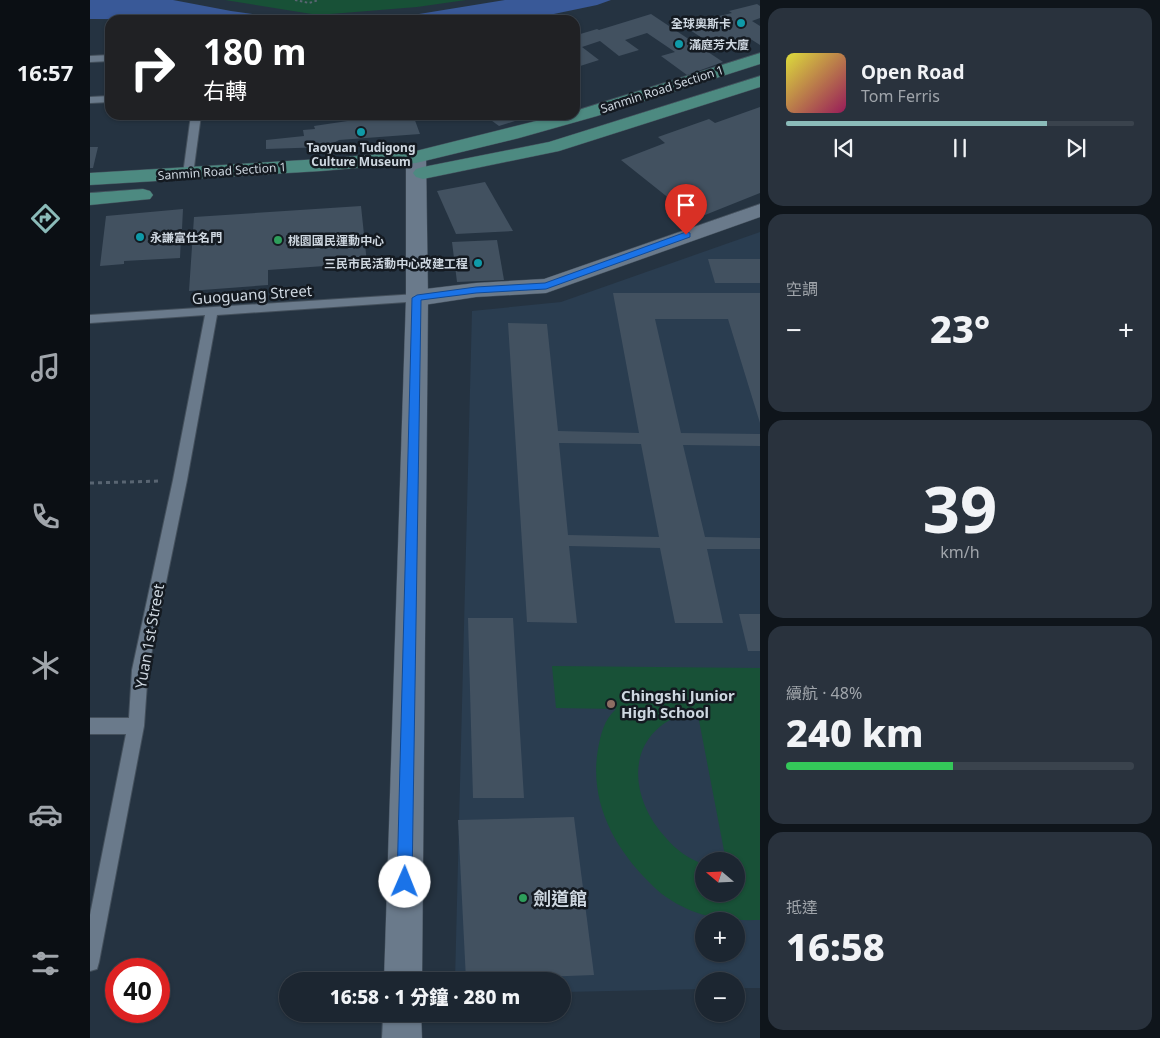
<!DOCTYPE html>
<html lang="zh-TW">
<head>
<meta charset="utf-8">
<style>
  :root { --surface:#1c2631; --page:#29323d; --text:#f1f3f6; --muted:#a0a5ab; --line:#3a434d; --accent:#8bbbb9 }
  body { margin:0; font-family:"Noto Sans","Noto Sans TC",sans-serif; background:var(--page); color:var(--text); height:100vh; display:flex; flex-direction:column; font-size:19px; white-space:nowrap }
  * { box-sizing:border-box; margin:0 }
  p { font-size:16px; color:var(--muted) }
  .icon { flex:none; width:28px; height:28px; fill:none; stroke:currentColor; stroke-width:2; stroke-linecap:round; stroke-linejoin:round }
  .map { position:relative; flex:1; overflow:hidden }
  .details { display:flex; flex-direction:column; gap:8px; padding:8px; background:#0f151b; width:400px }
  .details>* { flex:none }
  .guide { position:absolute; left:15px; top:15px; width:475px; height:105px; border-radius:15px; box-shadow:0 1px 4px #0004,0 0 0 1px var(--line); background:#202124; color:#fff; overflow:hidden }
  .needle { width:32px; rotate:289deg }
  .tools { position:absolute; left:605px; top:852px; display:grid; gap:10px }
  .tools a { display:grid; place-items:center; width:50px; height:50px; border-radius:50%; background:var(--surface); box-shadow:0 1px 4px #0004,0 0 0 1px var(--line); font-size:25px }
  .speed { position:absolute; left:15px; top:958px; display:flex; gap:10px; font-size:25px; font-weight:700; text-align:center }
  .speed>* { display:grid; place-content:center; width:65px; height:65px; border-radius:50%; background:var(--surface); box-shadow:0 1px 4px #0004,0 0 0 1px var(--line); line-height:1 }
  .speed .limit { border:8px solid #d22; background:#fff; color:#111 }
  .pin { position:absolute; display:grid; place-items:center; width:42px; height:42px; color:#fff; margin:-51px -21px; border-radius:50% 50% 50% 0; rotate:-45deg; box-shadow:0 0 5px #0007 }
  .pin .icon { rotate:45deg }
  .me { position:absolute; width:55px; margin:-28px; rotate:1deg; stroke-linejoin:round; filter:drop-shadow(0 0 4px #0008) }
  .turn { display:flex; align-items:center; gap:18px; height:105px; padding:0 15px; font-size:22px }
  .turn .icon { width:65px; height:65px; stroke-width:2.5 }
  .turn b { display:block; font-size:35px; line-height:42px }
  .big { font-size:38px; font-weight:800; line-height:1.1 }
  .details .card { flex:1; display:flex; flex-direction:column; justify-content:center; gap:8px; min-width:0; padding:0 18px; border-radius:15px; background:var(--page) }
  .details .dial { align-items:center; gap:0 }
  .dial b { font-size:65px; line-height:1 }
  .song { display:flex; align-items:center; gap:15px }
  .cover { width:60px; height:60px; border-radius:8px; background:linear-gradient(135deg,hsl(60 70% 55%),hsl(330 70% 35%)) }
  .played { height:5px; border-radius:2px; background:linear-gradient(90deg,var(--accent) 75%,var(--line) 75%) }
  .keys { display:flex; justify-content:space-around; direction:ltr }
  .heat { display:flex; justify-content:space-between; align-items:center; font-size:28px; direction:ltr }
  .charge { height:8px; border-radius:4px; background:linear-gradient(90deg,#34c759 48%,var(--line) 0) }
  .trip { position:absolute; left:189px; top:972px; width:292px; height:50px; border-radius:25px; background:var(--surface); box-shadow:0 1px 4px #0004,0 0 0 1px var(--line); font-weight:800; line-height:50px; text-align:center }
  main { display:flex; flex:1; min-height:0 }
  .tabs { display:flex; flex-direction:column; width:90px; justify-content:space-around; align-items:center; background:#0b0f14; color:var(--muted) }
  .tabs .icon { width:35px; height:35px }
  .tabs .current { color:var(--accent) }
  .tabs b { font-size:22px; color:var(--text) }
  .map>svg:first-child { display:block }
  .built { fill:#2a3d50; fill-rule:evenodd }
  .green { fill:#185137; fill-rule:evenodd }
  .water { fill:#395998 }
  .building { fill:#425160; fill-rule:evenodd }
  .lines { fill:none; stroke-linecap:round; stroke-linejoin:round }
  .service-casing { stroke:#44505c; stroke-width:2 }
  .minor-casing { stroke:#44505c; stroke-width:1 }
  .tertiary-casing { stroke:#44505c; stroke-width:1 }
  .primary-casing { stroke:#44505c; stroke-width:1 }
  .path-far1 { stroke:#596572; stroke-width:2; stroke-dasharray:2.5 2.5; stroke-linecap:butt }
  .path { stroke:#596572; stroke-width:3; stroke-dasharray:4 4; stroke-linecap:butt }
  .service { fill:#6a7a8b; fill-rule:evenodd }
  .minor { fill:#6a7a8b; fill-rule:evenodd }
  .tertiary { fill:#6a7a8b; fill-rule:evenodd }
  .primary { fill:#4d8a81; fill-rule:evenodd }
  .route { fill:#1a73e8; stroke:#114b97 }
  .culture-dot { fill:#0f9aa8; stroke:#141a21; stroke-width:2 }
  .leisure-dot { fill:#2e9e5b; stroke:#141a21; stroke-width:2 }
  .education-dot { fill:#8d6e63; stroke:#141a21; stroke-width:2 }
  .labels { text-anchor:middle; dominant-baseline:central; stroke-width:5; stroke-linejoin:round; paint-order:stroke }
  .far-poi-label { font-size:12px; font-weight:bold; fill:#ced7e0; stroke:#141a21; text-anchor:start }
  .far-street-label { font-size:12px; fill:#ced7e0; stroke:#141a21 }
  .street-label { font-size:15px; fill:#ced7e0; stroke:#141a21 }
  .poi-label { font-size:15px; font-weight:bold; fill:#ced7e0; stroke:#141a21; text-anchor:start }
  .near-poi-label { font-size:18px; font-weight:bold; fill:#ced7e0; stroke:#141a21; text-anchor:start }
</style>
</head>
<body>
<main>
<nav class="tabs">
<b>16:57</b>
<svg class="icon current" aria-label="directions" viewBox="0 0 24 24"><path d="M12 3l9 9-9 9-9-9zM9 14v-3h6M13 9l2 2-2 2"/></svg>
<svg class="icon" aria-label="music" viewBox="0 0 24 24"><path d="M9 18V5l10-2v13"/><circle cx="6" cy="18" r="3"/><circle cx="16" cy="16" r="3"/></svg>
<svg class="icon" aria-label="phone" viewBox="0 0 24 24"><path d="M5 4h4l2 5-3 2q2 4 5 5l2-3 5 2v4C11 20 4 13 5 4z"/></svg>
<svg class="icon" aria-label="climate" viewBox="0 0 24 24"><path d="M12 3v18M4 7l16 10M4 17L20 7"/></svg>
<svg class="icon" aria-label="car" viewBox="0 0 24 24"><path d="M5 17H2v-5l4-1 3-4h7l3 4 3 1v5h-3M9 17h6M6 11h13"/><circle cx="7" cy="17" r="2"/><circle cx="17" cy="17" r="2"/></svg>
<svg class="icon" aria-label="filters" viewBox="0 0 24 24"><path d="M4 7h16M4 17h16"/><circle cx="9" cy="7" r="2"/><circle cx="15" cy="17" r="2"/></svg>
</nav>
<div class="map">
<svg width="670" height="1038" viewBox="0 0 670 1038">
  <rect width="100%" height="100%" fill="#253341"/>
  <path class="built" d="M670,232V988H646V981H614V989L473,992L472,981H365L382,311L471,302ZM614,861H646V894H614ZM614,921H646V954H614Z"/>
  <g class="green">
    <path d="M135,0H376L327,7L228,15Z"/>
    <path d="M462,666L670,668V920C634,921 607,918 576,897C570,893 564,887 559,882C523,847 499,800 508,749C511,733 514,720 526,709L466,708ZM607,710L636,861H646V894H614V864C600,860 585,849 576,838C533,791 537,725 607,710Z"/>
  </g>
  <g class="water">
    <path d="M0,0H83L141,11L206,20L0,19Z"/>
    <path d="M415,0H521L507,5L435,20H250L329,14Z"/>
  </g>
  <g class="building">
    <path d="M667,4L670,6V18L662,21L670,26V45L659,38L627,48L600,30L630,20L625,17L642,13L639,11Z"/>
    <path d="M561,14L633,62L597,75L571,56L585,52L557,33L535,40L549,50L529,56L510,41L492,47L509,60L487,67L485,65V33L487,35L507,29L509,30Z"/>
    <path d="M670,107V193L605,219L531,160L575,143L568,137L619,119L625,123Z"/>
    <path d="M271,115H323L330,134L249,140L236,147L176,149V140L214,136L213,130L225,129L224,126L271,119Z"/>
    <path d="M394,115H441V116L409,126Z"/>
    <path d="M0,147H8L3,168H0Z"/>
    <path d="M395,182L423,231L366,234L347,191Z"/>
    <path d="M271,206L277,263L178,270V285L99,291L104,217Z"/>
    <path d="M93,209L92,229L86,230V238L91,237L90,258L34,261V264L10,266L16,216Z"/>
    <path d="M407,240L414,280L367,282L362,242Z"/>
    <path d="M618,259H670V283H625Z"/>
    <path d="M523,293H670V423L638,319H565L591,433L670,434V446L593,445L615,537L670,538V549H617L633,623H585L570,548L479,546L487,623L437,622L418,323L457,324L468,431L549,433ZM469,443L551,444L569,537L478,535Z"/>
    <path d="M649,614H670V651H658Z"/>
    <path d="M378,618H423L434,798H383Z"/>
    <path d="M484,817L504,975L376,980L368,820Z"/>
  </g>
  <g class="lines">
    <g class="service-casing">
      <g id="service">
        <path d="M20,55V61L0,62V56Z"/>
        <path d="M20,96V102L0,103V97Z"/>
        <path d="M101,115H111L103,174L98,177L93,174Z"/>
        <path d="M327,294L333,298L331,301L127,315L97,480L58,670L54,726L9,962L7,969L0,971V915L36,734H0V718H39L42,670L83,480L115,315L0,323V315Z"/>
      </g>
    </g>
    <g class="minor-casing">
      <path id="minor" d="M670,204V217L456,293L386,297L327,306L319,303L316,298L319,293L327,290L386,283L454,279Z"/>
    </g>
    <g class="tertiary-casing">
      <g id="tertiary">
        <path d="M326,151L333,153L336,157L338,298L332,981H294L316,298V157L319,153Z"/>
        <path d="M293,1014H331L332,1038H292Z"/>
      </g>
    </g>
    <g class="primary-casing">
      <g id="primary">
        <path d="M670,53V64L507,116L429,138L326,163L231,171L0,185V173L231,159L326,151L470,115H485V111Z"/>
        <path d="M670,76V87L469,151L333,179L326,177L323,173L326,169L333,167L459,142Z"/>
        <path d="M53,189L60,191L63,195L60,199L0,205V193Z"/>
      </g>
    </g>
    <path class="path-far1" d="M205,0L219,3L229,0"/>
    <path class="path" d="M0,483L72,481"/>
    <use href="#service" class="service"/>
    <use href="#minor" class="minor"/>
    <use href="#tertiary" class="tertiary"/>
    <use href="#primary" class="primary"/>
  </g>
  <path class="route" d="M596,232L600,233V237L456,289L386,293L331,300L322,882L320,887L315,889L310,887L307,882L322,298L327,295L386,287L455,283Z"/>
  <g class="culture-dot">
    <circle cx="651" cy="23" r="5"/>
    <circle cx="589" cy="44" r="5"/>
    <circle cx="271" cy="132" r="5"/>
    <circle cx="50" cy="237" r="5"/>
    <circle cx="388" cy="263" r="5"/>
  </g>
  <g class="leisure-dot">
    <circle cx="188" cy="240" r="5"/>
    <circle cx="433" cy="898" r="5"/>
  </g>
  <circle class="education-dot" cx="521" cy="704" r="5"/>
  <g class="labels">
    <g class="far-poi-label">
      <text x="641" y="23" text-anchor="end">全球奧斯卡</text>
      <text x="599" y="44">滿庭芳大廈</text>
      <text x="271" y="147" text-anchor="middle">Taoyuan Tudigong<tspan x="271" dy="14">Culture Museum</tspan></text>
      <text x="60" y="237">永謙富仕名門</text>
      <text x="198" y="240">桃園國民運動中心</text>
      <text x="378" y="263" text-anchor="end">三民市民活動中心改建工程</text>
    </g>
    <g class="far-street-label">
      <text transform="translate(572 89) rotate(-18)">Sanmin Road Section 1</text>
      <text transform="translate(132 171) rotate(-4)">Sanmin Road Section 1</text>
    </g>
    <g class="street-label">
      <text transform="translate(162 294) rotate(-4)">Guoguang Street</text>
      <text transform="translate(59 636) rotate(-80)">Yuan 1st Street</text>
    </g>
    <g class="poi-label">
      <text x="531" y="695">Chingshi Junior<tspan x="531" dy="17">High School</tspan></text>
    </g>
    <g class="near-poi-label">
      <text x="443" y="898">劍道館</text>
    </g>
  </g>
</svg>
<div class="tools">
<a><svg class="needle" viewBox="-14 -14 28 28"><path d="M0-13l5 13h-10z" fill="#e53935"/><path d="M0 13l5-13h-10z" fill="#a0a5ab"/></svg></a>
<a>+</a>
<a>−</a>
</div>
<div class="speed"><div class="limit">40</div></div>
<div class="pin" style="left:596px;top:235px;background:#d93025"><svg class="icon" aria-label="arrive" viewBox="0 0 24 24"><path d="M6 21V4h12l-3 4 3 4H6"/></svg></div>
<svg class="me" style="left:315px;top:882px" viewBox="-20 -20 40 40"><circle r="19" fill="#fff"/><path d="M0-13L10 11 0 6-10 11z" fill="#1a73e8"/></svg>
<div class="trip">16:58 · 1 分鐘 · 280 m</div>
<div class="guide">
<div class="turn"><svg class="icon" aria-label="right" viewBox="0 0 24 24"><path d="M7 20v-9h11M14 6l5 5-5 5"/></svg><div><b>180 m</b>右轉</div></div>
</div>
</div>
<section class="details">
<div class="card">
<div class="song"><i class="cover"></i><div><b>Open Road</b><p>Tom Ferris</p></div></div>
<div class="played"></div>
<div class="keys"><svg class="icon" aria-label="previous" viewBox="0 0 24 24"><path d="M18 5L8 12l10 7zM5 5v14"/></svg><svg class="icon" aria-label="pause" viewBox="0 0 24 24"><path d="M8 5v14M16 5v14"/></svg><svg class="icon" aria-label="next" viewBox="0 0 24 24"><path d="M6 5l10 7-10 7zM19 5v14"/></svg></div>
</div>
<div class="card"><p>空調</p>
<div class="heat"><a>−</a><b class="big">23°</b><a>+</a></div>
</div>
<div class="card dial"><b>39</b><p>km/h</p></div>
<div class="card"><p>續航 · 48%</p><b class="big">240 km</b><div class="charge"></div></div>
<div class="card"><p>抵達</p><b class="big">16:58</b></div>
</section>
</main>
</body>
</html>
